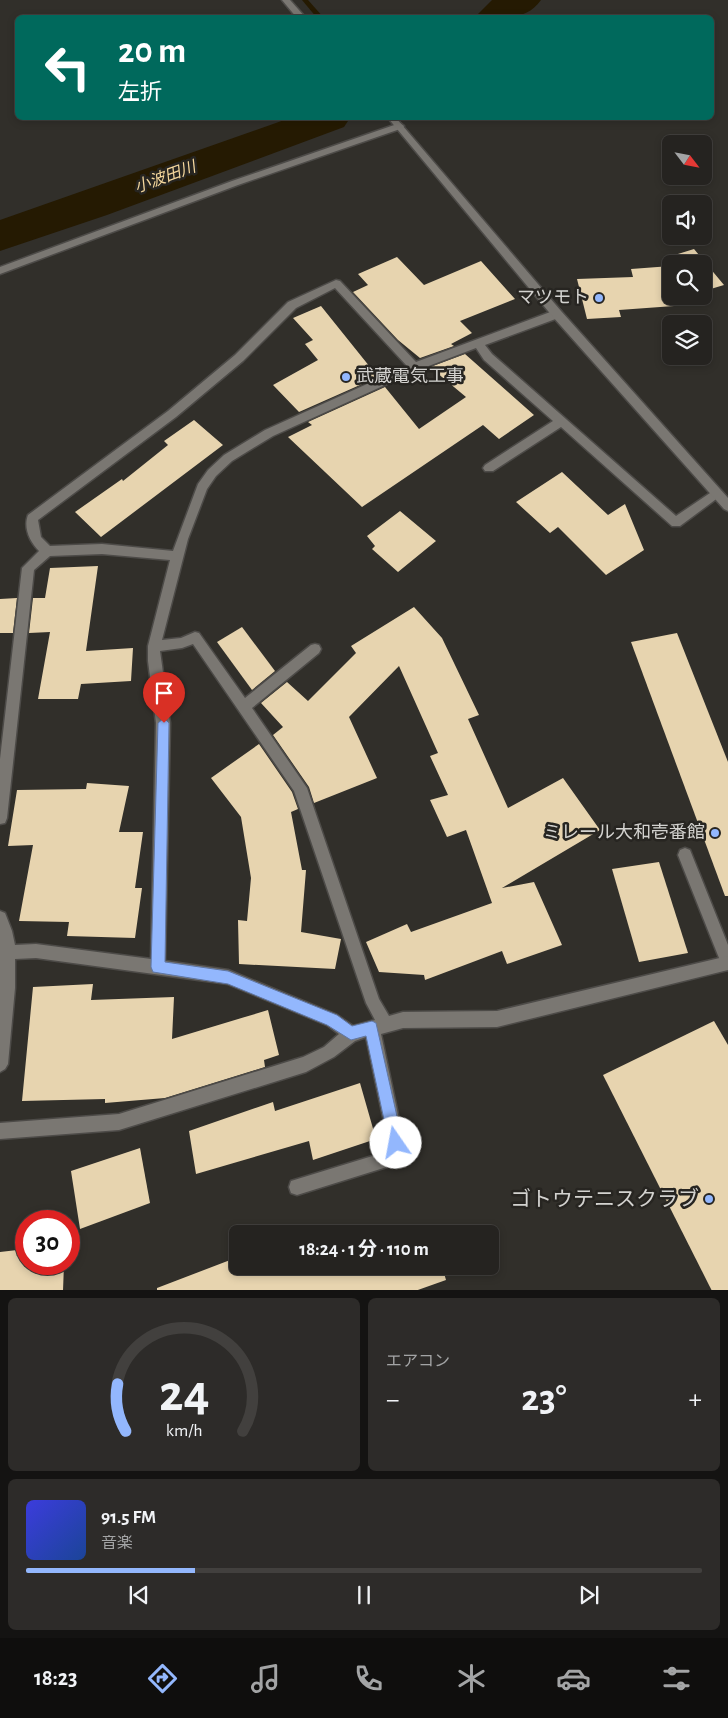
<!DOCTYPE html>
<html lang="ja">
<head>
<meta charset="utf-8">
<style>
  :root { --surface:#252320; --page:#2d2b29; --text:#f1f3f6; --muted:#a3a4a5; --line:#42403e; --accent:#93b7fd }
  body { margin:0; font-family:"Alegreya Sans","Noto Sans JP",sans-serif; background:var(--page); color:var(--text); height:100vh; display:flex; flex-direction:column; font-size:19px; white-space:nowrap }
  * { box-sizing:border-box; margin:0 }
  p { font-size:16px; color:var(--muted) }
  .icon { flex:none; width:28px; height:28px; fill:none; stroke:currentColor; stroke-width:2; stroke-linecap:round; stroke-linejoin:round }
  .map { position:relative; height:1290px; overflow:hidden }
  .sheet { display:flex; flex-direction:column; gap:8px; padding:8px; background:#141312; flex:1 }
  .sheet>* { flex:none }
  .guide { position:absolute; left:15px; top:15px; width:699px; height:105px; border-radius:8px; box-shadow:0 2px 8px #0003,0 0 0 1px var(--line); background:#00695c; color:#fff; overflow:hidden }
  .needle { width:32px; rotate:122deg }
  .fabs { position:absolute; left:662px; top:135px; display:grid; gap:10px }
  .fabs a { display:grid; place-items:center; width:50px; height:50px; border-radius:8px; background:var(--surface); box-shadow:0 2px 8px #0003,0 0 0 1px var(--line); font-size:25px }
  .speed { position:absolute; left:15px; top:1210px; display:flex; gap:10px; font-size:25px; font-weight:700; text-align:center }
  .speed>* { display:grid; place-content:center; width:65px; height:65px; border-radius:50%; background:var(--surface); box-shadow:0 2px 8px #0003,0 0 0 1px var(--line); line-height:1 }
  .speed .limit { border:8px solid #d22; background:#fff; color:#111 }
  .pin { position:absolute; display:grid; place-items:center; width:42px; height:42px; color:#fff; margin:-51px -21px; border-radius:50% 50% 50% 0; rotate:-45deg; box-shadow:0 0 5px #0007 }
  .pin .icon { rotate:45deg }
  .me { position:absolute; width:55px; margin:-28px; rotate:348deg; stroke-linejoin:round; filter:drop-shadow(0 0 4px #0008) }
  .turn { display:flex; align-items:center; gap:18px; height:105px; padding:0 20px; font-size:22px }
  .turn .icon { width:65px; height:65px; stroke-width:2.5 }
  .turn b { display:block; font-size:35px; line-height:42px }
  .big { font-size:38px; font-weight:700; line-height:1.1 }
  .sheet .widget { flex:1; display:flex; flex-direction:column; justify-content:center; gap:8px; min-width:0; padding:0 18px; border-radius:8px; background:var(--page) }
  .sheet .dial { align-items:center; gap:0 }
  .dial svg { height:130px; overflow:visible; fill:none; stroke:var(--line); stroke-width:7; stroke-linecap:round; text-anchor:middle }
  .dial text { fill:var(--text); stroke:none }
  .song { display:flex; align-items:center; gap:15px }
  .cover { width:60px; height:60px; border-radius:8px; background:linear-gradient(135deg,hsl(240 70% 55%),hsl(220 70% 35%)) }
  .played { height:5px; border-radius:2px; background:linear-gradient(90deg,var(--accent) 25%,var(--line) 25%) }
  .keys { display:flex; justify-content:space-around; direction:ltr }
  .heat { display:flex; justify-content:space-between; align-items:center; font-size:28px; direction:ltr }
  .sheet .tiles { flex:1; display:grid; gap:8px; grid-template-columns:1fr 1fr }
  .widget:last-child { grid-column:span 2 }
  .trip { position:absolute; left:229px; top:1225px; width:270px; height:50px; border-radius:8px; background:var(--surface); box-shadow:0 2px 8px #0003,0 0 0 1px var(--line); font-weight:700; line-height:50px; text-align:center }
  .tabs { display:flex; height:80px; justify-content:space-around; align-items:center; background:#0f0e0d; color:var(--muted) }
  .tabs .icon { width:35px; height:35px }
  .tabs .current { color:var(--accent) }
  .tabs b { font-size:22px; color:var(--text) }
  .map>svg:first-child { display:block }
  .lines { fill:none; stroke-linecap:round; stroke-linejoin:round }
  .stream { fill:#251a02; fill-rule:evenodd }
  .river { fill:#251a02; fill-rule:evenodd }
  .building { fill:#e7d4af }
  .service-casing { stroke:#4d4b48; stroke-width:3 }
  .minor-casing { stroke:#4d4b48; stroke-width:3 }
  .tertiary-casing { stroke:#4d4b48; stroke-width:3 }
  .service { fill:#7a7772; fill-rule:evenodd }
  .minor { fill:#7a7772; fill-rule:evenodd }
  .tertiary { fill:#7a7772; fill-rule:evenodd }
  .route { fill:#93b7fd; stroke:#6077a4 }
  .poi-dot { fill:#93b7fd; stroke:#272521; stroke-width:2 }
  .labels { text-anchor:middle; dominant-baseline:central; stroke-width:5; stroke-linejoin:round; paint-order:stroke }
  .far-water-label { font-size:16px; font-style:italic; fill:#f6d89d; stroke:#272521 }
  .poi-label { font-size:18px; fill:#d3d2cf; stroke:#272521; text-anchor:end }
  .near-poi-label { font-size:21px; fill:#d3d2cf; stroke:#272521; text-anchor:end }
</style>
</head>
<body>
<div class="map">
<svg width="728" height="1291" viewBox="0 0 728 1291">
  <rect width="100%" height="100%" fill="#312f2a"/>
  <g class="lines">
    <path class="stream" d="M302,0H308L324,18H317Z"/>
    <g class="river">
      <path d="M492,0H541C526,22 498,18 474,18Z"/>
      <path d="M290,118H350L344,127L107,215L0,251V220Z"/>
    </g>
  </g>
  <g class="building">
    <path d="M694,249L724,285L704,291V264H671V266L665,258Z"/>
    <path d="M397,257L424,285L481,261L515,299L460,321L472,333L451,344L454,346L420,358L398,340L353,292L368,285L358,274Z"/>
    <path d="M671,266V296H686L674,300V306L619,310L621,317L587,319L577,279L633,277L631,269Z"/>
    <path d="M321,306L378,377L299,412L273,385L318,360L305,344L313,340L293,318Z"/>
    <path d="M465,354L534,415L499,439L483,425L362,507L288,437L312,425L308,422L385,387L419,429L466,397L430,367Z"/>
    <path d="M194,420L223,445L101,537L75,512L122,479L123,481L168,445L164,441Z"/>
    <path d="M562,472L608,515L625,504L644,550L606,575L558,527L550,533L516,502Z"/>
    <path d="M400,511L436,541L398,572L372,549L375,546L367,536Z"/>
    <path d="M98,566L86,651L133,648L131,681L81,684L78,699H38L50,632L29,633L33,598H45L50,568Z"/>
    <path d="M17,598L13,633H0V599Z"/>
    <path d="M414,607L442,638L479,715L468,719L508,808L563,778L600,830L502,888L534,882L562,945L507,964L502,951L425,980L424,975L379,972L366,942L407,924L411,932L492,903L466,830L447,837L430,800L448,795L430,756L438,753L399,666L349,717L377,778L314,803L309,787L273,735L283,727L261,703L287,682L308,701L356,653L351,646Z"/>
    <path d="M242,627L275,671L252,690L217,642Z"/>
    <path d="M677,633L728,762V896H725L631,642Z"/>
    <path d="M259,744L292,792L298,809L291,812L302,870H306L301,932L341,939L335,969L239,964L238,920L247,921L251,878L241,817L211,778Z"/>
    <path d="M87,783L129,786L119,832H143L135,888H142L135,938L67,936L69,922L19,921L33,845L8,846L17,790L86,789Z"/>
    <path d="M659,862L688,953L639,962L612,869Z"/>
    <path d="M93,984L91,1000L174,997L172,1039L268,1010L279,1055L264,1060L265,1067L165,1098L105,1103V1099L22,1101L33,987Z"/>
    <path d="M714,1021L728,1045V1291H712L603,1075Z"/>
    <path d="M360,1083L376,1139L313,1160L309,1141L196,1174L189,1131L273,1102L275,1111Z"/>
    <path d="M140,1148L150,1203L80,1229L71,1171Z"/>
    <path d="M26,1249V1264H64L63,1291H0V1252Z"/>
    <path d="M238,1257V1266H312V1268L318,1266H442L446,1280L415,1291H157V1288Z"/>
  </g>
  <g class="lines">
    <g class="service-casing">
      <path id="service" d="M685,848L690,850L728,945V970L723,968L678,855L680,850Z"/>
    </g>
    <g class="minor-casing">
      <g id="minor">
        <path d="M400,123L404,126L403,128L238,185L0,274V267L232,181Z"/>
        <path d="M336,280L340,281L416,362L553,311H561V317L485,345L492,354L676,516L713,491H721L723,494L680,526H672L561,427L493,471H485L483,468L485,465L553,421L484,360L476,348L418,370L273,436L232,461L216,476L207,489L188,539L162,640L181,638L195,632L199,633L245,698L311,645L315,644L319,645L321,649L319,653L252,708L307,788L379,999L389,1016L403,1012L497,1011L728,956V970L497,1027L403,1028L381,1034L404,1143L390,1166L297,1195L291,1193L289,1187L291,1181L379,1154L388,1141L366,1037L355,1041L334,1057L306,1072L119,1130L0,1139V1123L119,1114L303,1057L324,1047L339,1034L327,1025L228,984L36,958L15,959V988L8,1064L5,1069L0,1072V911L5,913L12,931L15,945L36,944L151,959L156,723L148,661V646L170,560L102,554L50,556L34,570L7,818L5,823L0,824V759L22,568L39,551C30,542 23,528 28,515L168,411L235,355L288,302ZM335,288L407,366L265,430L224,455L208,470L198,484L173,551L102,544L50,546L41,537L38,520L176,417L243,361L296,308ZM193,644L294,791L366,1003L375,1020L353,1026L337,1015L228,970L165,961L170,723L160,651L182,648Z"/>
      </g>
    </g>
    <g class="tertiary-casing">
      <g id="tertiary">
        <path d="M282,0H290L306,18H297Z"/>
        <path d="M388,118H396L561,311L728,498V511L724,509L553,317Z"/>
      </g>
    </g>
    <use href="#service" class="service"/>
    <use href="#minor" class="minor"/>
    <use href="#tertiary" class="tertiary"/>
  </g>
  <path class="route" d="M164,718L169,723L165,962L228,971L337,1015L352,1026L372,1021L376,1023L403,1143L401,1148L396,1150L391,1148L389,1143L366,1036L351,1040L327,1025L228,984L153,972L151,967L158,723Z"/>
  <g class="poi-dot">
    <circle cx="599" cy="298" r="5"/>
    <circle cx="346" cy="377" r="5"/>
    <circle cx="715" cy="833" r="5"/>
    <circle cx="709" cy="1199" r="5"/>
  </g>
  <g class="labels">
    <g class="far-water-label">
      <text transform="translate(165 177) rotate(-20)">小波田川</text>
    </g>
    <g class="poi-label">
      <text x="589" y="298">マツモト</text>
      <text x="356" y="377" text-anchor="start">武蔵電気工事</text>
      <text x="705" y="833">ミレール大和壱番館</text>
    </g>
    <g class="near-poi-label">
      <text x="699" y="1199">ゴトウテニスクラブ</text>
    </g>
  </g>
</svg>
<div class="fabs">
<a><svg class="needle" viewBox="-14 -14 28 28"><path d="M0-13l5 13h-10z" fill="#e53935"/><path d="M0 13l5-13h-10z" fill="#a3a4a5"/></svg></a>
<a><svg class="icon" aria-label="sound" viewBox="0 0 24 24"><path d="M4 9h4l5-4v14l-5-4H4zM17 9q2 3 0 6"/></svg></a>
<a><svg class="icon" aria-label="search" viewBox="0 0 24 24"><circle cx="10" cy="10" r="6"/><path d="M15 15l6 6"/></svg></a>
<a><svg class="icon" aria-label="layers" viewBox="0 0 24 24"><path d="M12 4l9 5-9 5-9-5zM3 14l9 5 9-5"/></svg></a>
</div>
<div class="speed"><div class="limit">30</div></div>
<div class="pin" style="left:164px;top:723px;background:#d93025"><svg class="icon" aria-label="arrive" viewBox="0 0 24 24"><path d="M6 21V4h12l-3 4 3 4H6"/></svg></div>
<svg class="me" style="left:396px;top:1143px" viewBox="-20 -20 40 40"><circle r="19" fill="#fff"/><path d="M0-13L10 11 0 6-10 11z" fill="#93b7fd"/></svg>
<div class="trip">18:24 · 1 分 · 110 m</div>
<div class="guide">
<div class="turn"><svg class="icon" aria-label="left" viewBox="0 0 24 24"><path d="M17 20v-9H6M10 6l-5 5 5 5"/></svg><div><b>20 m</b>左折</div></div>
</div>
</div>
<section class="sheet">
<div class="tiles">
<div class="widget dial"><svg viewBox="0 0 100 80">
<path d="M14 69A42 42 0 1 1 86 69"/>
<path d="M14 69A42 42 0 0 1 9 40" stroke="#93b7fd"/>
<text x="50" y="56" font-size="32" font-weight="700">24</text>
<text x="50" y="72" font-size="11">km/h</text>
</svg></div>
<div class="widget"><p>エアコン</p>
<div class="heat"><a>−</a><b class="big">23°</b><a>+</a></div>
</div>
<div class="widget">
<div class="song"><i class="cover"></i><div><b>91.5 FM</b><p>音楽</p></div></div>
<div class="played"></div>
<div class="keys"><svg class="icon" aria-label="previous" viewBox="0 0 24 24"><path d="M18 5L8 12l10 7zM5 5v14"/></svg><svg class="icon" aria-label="pause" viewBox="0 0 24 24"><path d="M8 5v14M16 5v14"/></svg><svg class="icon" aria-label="next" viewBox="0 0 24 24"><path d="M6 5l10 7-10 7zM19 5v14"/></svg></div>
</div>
</div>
</section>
<nav class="tabs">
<b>18:23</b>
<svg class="icon current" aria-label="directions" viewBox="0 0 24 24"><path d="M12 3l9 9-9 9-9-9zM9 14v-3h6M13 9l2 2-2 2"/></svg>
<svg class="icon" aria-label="music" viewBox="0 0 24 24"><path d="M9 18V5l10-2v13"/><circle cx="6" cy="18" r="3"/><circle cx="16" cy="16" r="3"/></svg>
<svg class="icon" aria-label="phone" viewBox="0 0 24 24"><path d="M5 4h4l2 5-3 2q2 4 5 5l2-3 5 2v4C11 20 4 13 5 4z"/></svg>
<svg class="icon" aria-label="climate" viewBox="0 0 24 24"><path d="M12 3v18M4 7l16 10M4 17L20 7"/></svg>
<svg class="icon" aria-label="car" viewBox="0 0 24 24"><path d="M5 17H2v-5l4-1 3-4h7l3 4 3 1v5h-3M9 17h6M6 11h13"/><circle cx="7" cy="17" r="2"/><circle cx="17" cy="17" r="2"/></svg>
<svg class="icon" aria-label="filters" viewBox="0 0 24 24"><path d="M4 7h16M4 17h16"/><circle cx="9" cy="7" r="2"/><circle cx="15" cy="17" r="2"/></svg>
</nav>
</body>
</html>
